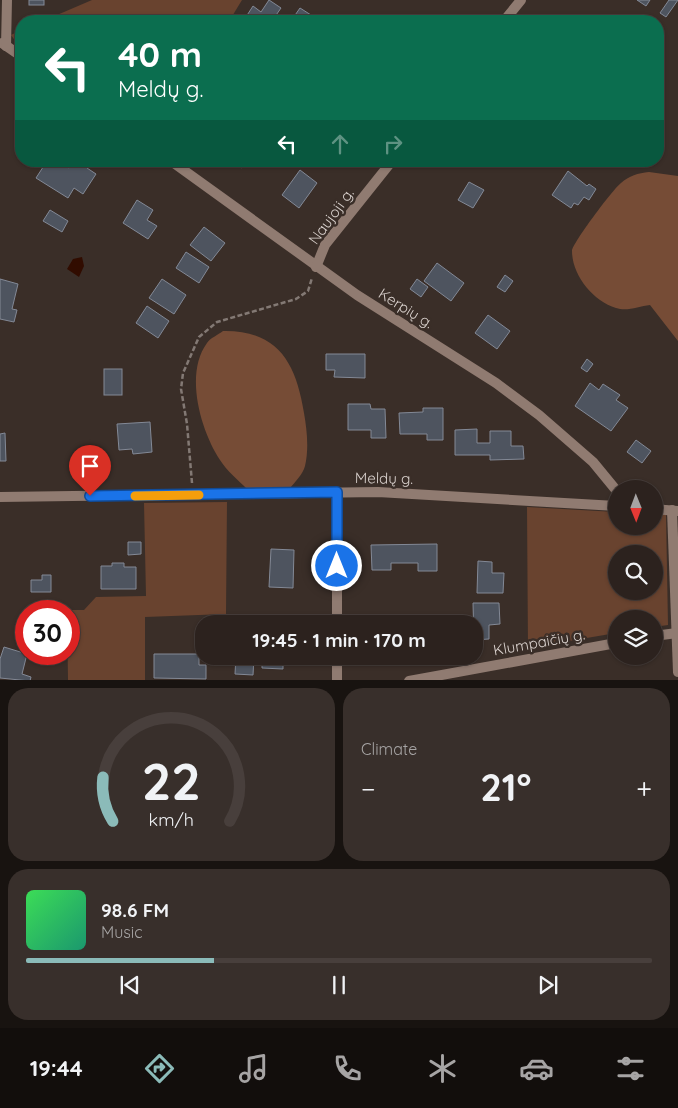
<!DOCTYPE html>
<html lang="en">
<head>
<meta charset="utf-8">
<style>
  :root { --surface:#2c221e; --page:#382f2b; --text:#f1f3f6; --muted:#a6a4a4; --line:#483f3c; --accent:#8bbbb9 }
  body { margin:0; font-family:Quicksand,sans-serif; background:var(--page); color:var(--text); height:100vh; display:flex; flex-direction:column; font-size:19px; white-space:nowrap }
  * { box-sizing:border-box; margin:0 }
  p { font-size:16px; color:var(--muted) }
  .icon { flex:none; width:28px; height:28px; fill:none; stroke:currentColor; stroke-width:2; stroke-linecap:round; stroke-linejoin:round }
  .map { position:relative; height:680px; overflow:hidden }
  .sheet { display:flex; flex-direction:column; gap:8px; padding:8px; background:#181310; flex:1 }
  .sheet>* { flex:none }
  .top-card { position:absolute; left:15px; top:15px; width:649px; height:152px; border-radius:20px; box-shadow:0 1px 4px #0004,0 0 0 1px var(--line); background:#0b6e4f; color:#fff; overflow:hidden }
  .needle { width:32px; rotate:179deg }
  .buttons { position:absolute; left:608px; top:480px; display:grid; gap:10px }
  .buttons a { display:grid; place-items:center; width:55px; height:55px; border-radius:50%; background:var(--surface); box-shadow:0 1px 4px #0004,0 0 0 1px var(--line); font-size:25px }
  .speed { position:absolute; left:15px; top:600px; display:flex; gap:10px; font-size:25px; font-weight:700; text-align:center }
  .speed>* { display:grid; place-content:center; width:65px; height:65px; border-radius:50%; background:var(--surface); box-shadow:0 1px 4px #0004,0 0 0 1px var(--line); line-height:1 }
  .speed .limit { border:8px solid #d22; background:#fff; color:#111 }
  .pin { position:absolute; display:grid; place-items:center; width:42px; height:42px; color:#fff; margin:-51px -21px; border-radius:50% 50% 50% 0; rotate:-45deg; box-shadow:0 0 5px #0007 }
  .pin .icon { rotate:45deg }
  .me { position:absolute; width:55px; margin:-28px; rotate:0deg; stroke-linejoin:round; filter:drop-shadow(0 0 4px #0008) }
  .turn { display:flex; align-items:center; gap:18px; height:105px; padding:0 20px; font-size:22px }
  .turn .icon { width:65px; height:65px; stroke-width:2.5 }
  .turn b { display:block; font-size:35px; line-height:42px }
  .lanes { display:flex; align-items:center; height:48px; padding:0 20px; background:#0003; justify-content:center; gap:25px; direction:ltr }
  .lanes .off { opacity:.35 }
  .big { font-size:38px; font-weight:800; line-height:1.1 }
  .sheet .widget { flex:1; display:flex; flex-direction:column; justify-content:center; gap:8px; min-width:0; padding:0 18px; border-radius:20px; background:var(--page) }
  .sheet .dial { align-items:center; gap:0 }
  .dial svg { height:130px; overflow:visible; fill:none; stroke:var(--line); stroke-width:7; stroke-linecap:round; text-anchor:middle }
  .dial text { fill:var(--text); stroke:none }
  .song { display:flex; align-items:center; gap:15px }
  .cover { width:60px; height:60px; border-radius:8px; background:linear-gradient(135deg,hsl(130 70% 55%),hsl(160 70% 35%)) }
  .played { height:5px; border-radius:2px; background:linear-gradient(90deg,var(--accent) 30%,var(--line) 30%) }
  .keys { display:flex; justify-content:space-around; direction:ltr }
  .heat { display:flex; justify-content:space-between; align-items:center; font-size:28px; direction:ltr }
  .sheet .tiles { flex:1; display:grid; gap:8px; grid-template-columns:1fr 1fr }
  .widget:last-child { grid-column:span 2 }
  .trip { position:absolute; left:195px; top:615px; width:288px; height:50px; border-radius:20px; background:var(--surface); box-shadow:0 1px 4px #0004,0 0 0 1px var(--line); font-weight:800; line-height:50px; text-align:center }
  .tabs { display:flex; height:80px; justify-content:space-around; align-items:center; background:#120e0c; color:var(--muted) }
  .tabs .icon { width:35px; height:35px }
  .tabs .current { color:var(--accent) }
  .tabs b { font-size:22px; color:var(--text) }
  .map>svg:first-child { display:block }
  .green { fill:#69432f; fill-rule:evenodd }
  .forest { fill:#764c36 }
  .water { fill:#310c00 }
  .building { fill:#4e545f; stroke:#838996 }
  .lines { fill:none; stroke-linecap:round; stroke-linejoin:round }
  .path { stroke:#837974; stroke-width:2.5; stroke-dasharray:5 2.5; stroke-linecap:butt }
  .street { stroke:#907b71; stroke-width:10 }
  .route-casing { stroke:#114b97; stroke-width:12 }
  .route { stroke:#1a73e8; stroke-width:9 }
  .slow { stroke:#f59e0b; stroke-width:9 }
  .labels { text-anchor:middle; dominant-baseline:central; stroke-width:5; stroke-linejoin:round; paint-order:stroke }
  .street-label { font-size:15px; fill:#dad2ce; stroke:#3a2e28 }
</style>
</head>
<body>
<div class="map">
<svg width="678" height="681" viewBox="0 0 678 681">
  <rect width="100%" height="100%" fill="#3a2e28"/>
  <g class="green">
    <path d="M92,0H242L231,18L237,21H162L153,14L147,21H43Z"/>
    <path d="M21,30V49L11,35Z"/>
    <path d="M227,502L226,614L145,617V680H68L67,610H84L96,597L146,596L144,503Z"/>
    <path d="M527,507L616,512V526H654V514L666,515L668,625L654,627V619H616V633L528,648ZM616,554H654V591H616Z"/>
  </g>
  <g class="forest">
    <path d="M649,172L678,176V341L650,305C639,306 627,312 616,308C593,301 572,275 572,251C572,244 613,189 621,183C629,176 638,173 649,172Z"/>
    <path d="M223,331C278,330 296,363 304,413C307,430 309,449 305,466C303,474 295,482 290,488L247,489C238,480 227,471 220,460C201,431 184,374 207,343C210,338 218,335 223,331Z"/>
  </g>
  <path class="water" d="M82,257L84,266L79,277L67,269L73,259Z"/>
  <g class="building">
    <rect x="29" y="0" width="15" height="5"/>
    <path d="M269,0L281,8L272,21L244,20L253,6L261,12Z"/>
    <path d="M637,0H650L646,6Z"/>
    <path d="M669,0H678L666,17L660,13Z"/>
    <path d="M300,8L311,15L306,21H291Z"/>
    <path d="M47,161H59L69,168L73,161H84L90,165L87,168L96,174L83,194L74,188L68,198L36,178Z"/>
    <path d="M233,161H247L242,168Z"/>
    <path d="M300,170L317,183L299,208L282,195Z"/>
    <path d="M568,171L587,186L589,184L596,189L589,200L584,197L578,205L574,203L571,208L552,195Z"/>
    <path d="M469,182L484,190L473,208L458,200Z"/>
    <path d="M137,200L153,210L147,220L157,226L148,239L123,223Z"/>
    <path d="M50,210L68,221L62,232L43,221Z"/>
    <path d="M204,227L225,243L211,261L190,245Z"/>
    <path d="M186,252L209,267L199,283L176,268Z"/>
    <path d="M437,263L464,283L451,301L424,281Z"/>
    <path d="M505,275L513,281L505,292L497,287Z"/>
    <path d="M0,279L18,284L12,309L17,310L14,322L0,319Z"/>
    <path d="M162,279L186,295L174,314L149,298Z"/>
    <path d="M417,279L428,287L421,297L410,289Z"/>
    <path d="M147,306L169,321L158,338L136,323Z"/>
    <path d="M488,315L510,331L497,349L475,333Z"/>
    <path d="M326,354H365V378L334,377L335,370H326Z"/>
    <path d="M587,359L593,364L587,372L581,368Z"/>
    <rect x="104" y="369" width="18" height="26"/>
    <path d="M590,383L599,390L603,384L620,395L616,400L628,408L611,431L575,406Z"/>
    <path d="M348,404H370L371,409H385L386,438H371V430H348Z"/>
    <path d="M423,408H443V440H427V434H400L399,413L423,412Z"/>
    <path d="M150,422L152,452L133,454L132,449L119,450L117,424Z"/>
    <path d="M477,429V443H490V431H511V446H523L524,459L490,460V455H455V430Z"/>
    <path d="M5,433L6,461H0V434Z"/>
    <path d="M636,440L651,451L642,463L627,452Z"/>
    <path d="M128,542H141V554L128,555Z"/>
    <path d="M437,544V571H418V563H391V570H372L371,545Z"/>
    <path d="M271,549L294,550L293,588L269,587Z"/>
    <path d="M478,561L492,562V573H504L503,593H477Z"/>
    <path d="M112,563H124V567H136V589H101V566H112Z"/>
    <path d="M42,575H51V592H31V580H42Z"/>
    <path d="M473,603H499L500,624L489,625V639L474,640Z"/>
    <path d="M4,647L27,654L22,674L31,677L30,681L0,678V659Z"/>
    <path d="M154,654H199V665H206V679L154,678Z"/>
    <path d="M236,656L254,657L253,675L235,674Z"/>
    <path d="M262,656H295V660H283V669L262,668Z"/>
    <path d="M378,656H405L379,661Z"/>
  </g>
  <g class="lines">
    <path class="path" d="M192,483L187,424L181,389L183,373L199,337L217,322L296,299L308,291L312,278"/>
    <g class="street">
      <path d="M504,21L521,0"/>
      <path d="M2,43L21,56"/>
      <path d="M6,46L7,0"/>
      <path d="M171,161L357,295L496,383L539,415L593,462L616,490"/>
      <path d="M316,267L325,245L392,161"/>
      <path d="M337,492V624"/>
      <path d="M0,497L378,492L616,506"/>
      <path d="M654,509L677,511"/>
      <path d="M672,510L678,672"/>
      <path d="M654,636L677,633"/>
      <path d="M337,681V656"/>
      <path d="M409,681L616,643"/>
    </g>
  </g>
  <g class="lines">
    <g class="route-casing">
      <path id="route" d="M90,496L337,492V566"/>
    </g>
    <use href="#route" class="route"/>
    <path class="slow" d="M135,496L199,495"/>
  </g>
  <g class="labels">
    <g class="street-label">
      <text transform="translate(331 216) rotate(-54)">Naujoji g.</text>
      <text transform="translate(406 308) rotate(32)">Kerpių g.</text>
      <text transform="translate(384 478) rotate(1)">Meldų g.</text>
      <text transform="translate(539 642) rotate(-10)">Klumpaičių g.</text>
    </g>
  </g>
</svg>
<div class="buttons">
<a><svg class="needle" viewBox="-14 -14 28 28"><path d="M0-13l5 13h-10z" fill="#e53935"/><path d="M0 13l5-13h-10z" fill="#a6a4a4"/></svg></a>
<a><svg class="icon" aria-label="search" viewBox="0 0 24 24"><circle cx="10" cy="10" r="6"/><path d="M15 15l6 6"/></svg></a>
<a><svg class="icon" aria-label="layers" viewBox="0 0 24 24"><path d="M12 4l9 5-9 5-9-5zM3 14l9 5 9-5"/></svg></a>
</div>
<div class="speed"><div class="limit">30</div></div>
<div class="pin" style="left:90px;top:496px;background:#d93025"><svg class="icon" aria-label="arrive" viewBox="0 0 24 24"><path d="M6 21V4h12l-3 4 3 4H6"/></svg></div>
<svg class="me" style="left:337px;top:566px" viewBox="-20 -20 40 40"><circle r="17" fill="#1a73e8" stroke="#fff" stroke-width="3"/><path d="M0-11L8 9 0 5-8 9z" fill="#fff"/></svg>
<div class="trip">19:45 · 1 min · 170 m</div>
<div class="top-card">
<div class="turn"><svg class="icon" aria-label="left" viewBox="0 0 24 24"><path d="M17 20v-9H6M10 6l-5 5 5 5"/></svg><div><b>40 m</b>Meldų g.</div></div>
<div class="lanes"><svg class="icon" aria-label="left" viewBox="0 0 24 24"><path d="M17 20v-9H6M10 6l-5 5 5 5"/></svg><svg class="icon off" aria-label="ahead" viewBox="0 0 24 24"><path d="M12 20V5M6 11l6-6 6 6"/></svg><svg class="icon off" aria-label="right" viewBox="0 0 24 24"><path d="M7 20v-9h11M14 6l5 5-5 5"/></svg></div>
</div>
</div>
<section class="sheet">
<div class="tiles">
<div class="widget dial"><svg viewBox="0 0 100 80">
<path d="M14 69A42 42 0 1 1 86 69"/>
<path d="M14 69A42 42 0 0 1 8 42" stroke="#8bbbb9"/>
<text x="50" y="56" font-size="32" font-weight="700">22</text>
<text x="50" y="72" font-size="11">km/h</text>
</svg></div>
<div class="widget"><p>Climate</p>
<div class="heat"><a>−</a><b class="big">21°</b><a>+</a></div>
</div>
<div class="widget">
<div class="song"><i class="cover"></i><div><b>98.6 FM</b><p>Music</p></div></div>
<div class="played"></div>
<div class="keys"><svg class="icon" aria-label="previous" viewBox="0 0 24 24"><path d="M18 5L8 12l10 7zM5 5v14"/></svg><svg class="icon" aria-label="pause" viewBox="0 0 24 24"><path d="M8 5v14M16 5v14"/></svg><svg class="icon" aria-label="next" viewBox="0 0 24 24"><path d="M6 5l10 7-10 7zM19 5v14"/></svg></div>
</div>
</div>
</section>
<nav class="tabs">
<b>19:44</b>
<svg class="icon current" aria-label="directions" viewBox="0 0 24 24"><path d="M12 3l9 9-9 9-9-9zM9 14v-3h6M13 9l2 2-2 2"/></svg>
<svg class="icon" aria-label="music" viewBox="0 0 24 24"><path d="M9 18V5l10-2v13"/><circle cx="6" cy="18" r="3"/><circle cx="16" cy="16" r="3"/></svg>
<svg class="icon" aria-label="phone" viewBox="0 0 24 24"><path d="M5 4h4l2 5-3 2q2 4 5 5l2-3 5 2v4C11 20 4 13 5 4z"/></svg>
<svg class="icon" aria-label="climate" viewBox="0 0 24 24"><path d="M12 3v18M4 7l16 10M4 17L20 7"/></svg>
<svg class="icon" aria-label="car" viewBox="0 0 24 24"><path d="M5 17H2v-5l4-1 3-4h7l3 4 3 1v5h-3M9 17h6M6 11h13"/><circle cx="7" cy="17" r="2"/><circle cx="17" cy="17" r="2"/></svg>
<svg class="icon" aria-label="filters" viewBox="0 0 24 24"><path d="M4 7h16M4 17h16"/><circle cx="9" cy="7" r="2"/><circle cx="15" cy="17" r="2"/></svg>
</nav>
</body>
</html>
